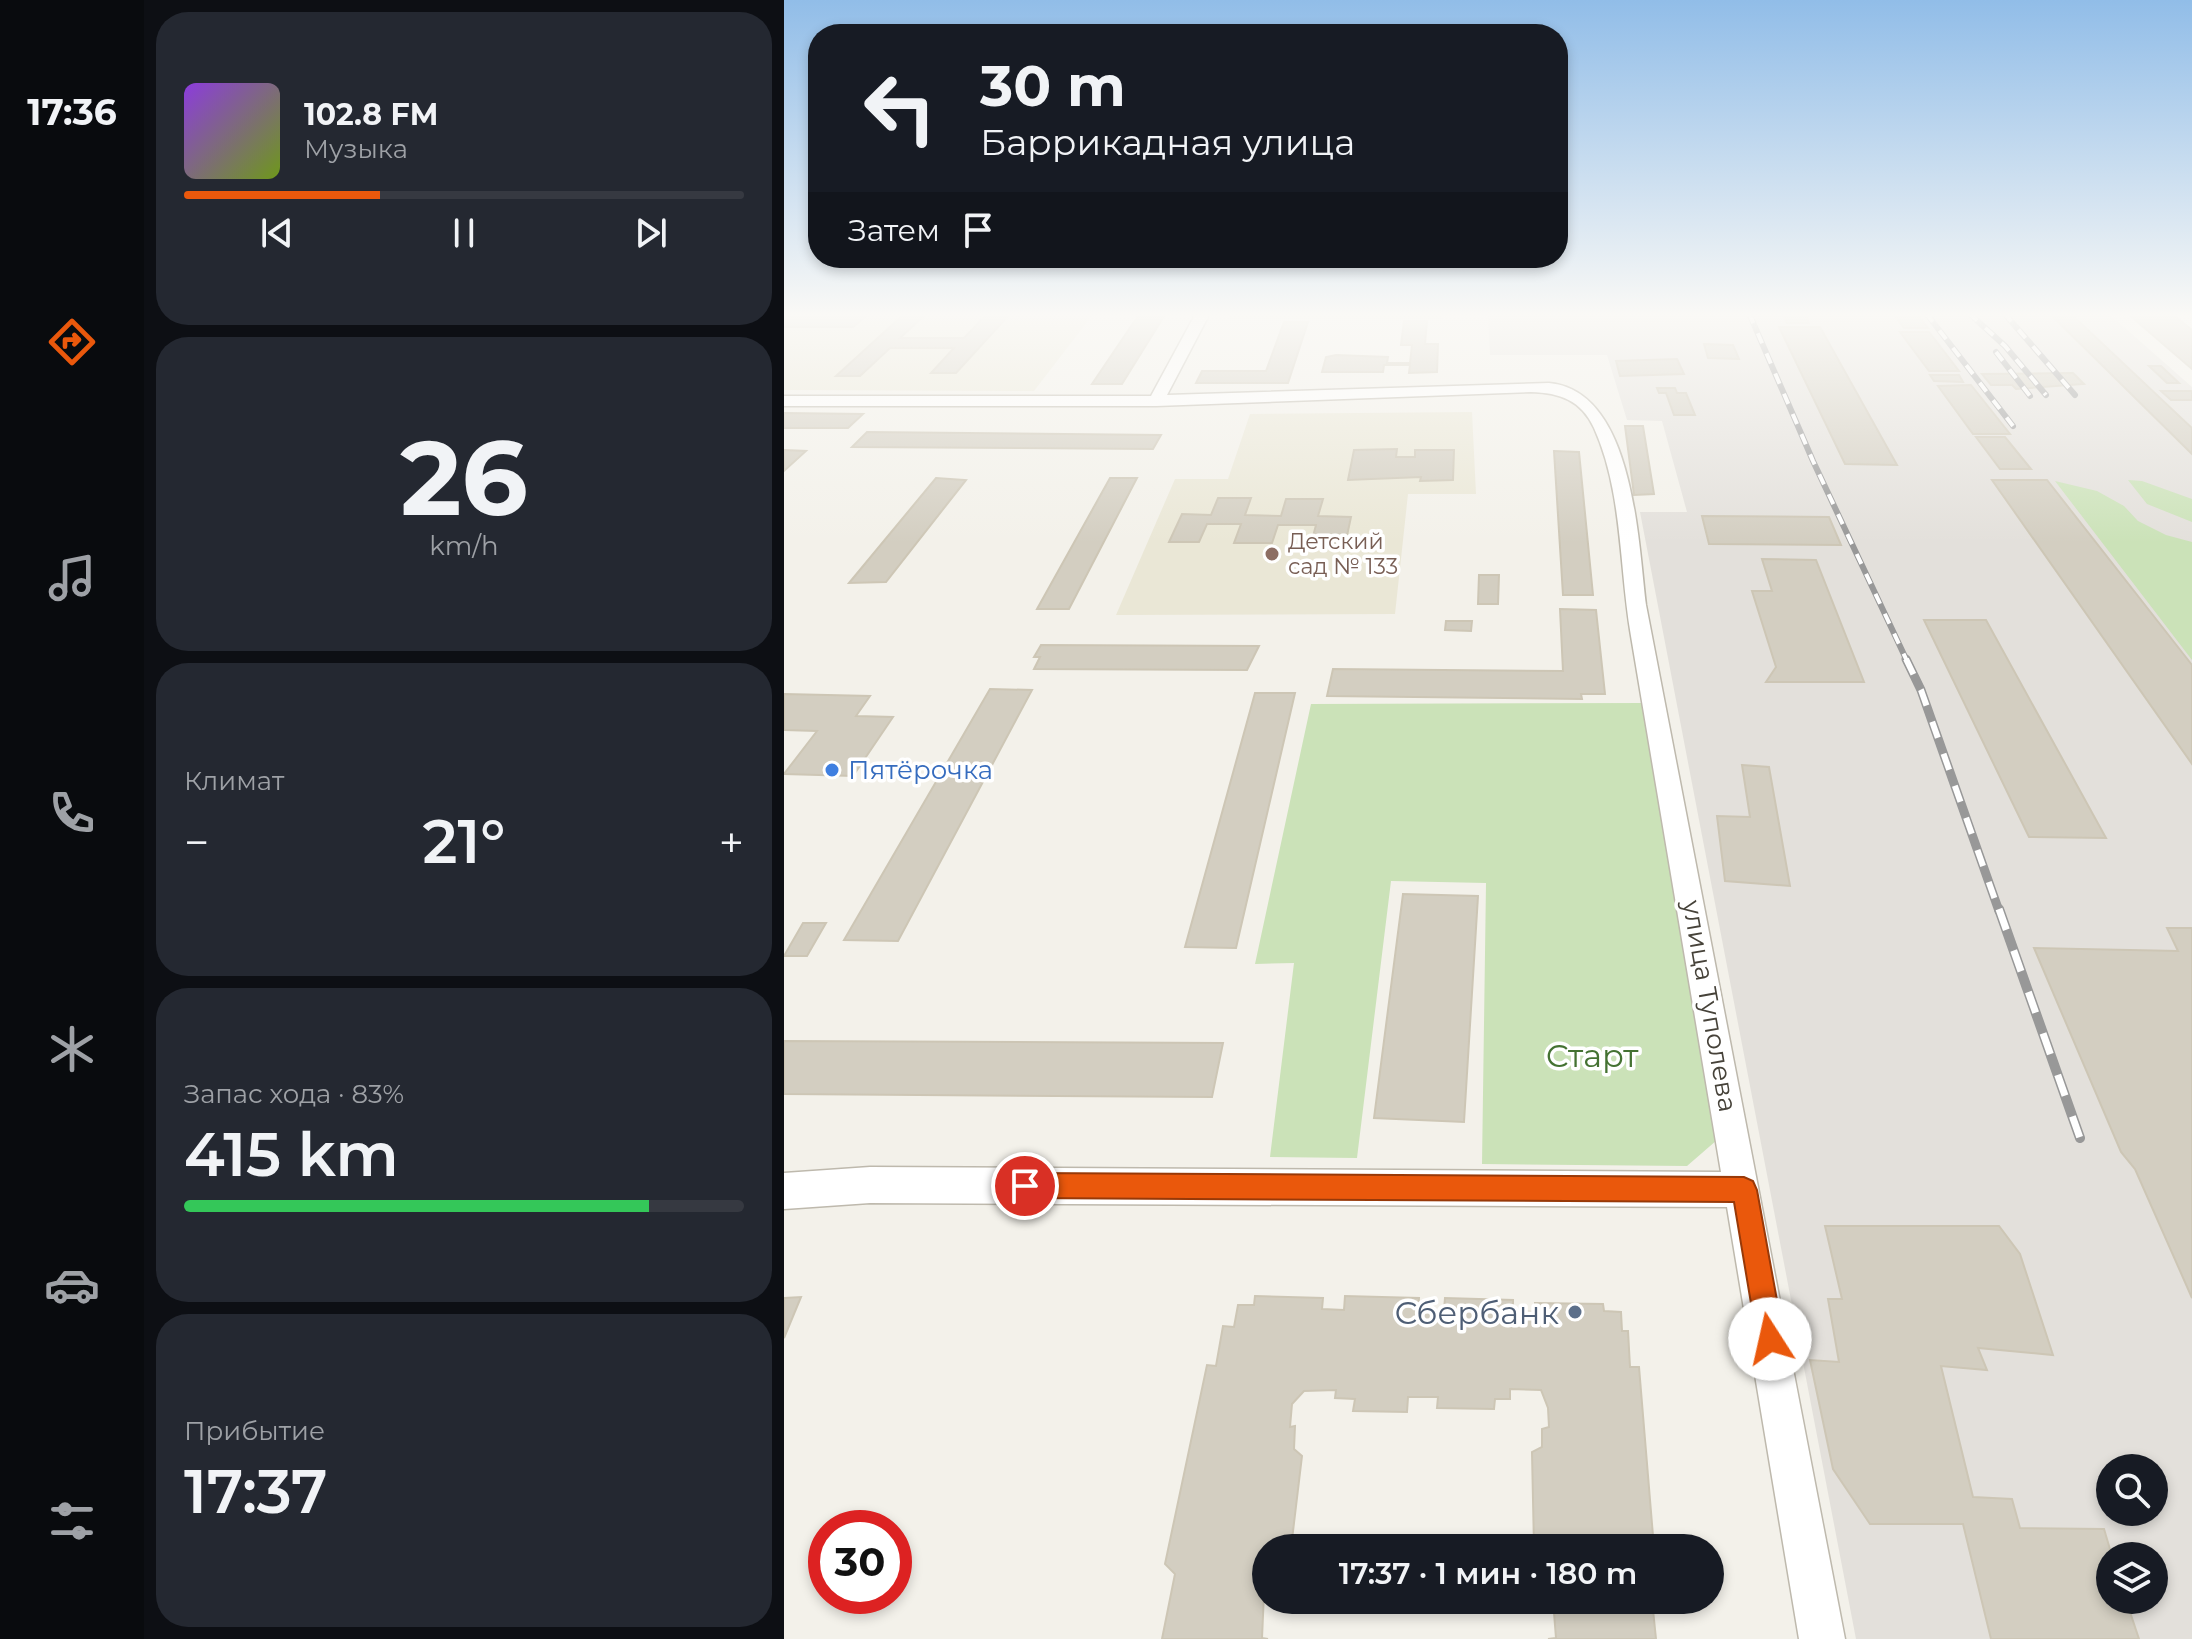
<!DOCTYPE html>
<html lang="ru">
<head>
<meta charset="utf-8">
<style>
  :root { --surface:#171b24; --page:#242831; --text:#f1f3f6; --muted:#9ea1a6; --line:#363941; --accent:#ea580c }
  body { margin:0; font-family:Montserrat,sans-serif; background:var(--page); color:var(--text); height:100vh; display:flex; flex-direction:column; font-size:30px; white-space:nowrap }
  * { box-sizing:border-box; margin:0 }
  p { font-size:26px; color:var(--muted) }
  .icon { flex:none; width:44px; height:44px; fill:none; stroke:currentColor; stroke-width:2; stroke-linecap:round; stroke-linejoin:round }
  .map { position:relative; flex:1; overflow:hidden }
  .side { display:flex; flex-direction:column; gap:12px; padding:12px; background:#0d0f14; width:640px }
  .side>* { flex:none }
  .banner { position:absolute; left:24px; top:24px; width:760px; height:244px; border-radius:32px; box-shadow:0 4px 12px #0003; background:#171b24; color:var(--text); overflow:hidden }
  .tools { position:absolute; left:1312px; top:1454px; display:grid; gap:16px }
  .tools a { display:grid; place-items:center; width:72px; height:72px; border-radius:50%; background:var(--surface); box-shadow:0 4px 12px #0003; font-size:40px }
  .speed { position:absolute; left:24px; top:1510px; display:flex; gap:16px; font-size:40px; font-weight:700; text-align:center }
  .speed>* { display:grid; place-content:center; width:104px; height:104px; border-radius:50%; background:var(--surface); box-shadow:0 4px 12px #0003; line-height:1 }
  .speed .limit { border:12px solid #d22; background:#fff; color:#111 }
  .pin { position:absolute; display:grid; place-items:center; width:68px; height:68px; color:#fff; margin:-34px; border:4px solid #fff; border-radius:50%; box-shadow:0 2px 8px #0007 }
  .me { position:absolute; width:88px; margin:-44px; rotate:350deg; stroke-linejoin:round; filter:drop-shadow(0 0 6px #0008) }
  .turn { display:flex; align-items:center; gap:28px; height:168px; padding:0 40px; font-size:36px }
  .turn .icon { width:104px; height:104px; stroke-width:2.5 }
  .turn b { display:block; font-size:56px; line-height:68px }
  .then { display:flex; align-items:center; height:76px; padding:0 40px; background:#0003; gap:16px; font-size:30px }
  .big { font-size:60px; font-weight:600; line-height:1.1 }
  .side .widget { flex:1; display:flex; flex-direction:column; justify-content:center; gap:12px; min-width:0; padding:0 28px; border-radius:32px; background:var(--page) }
  .side .dial { align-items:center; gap:0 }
  .dial b { font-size:104px; line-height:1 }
  .song { display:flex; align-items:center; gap:24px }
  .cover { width:96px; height:96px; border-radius:12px; background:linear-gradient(135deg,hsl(270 70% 55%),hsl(80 70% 35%)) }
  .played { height:8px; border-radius:4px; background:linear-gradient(90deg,var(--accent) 35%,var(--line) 35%) }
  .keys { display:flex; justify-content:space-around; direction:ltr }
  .heat { display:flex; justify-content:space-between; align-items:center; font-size:44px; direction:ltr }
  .charge { height:12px; border-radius:6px; background:linear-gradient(90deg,#34c759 83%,var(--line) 0) }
  .trip { position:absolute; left:468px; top:1534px; width:472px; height:80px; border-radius:40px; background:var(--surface); box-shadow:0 4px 12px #0003; font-weight:600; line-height:80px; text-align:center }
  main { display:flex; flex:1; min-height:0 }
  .tab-bar { display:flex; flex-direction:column; width:144px; justify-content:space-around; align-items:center; background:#090b0e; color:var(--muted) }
  .tab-bar .icon { width:56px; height:56px }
  .tab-bar .selected { color:var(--accent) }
  .tab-bar b { font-size:36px; color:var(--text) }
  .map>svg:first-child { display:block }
  .industrial { fill:#e3e0db; fill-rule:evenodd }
  .education { fill:#eae7d6 }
  .green { fill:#cbe2b8 }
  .building { fill:#d3cec1; stroke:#cdc6b5; stroke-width:2 }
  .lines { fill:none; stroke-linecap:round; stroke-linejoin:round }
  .minor-casing { stroke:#beb9ad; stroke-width:3 }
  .minor { fill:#fff; fill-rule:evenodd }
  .rail-far2-casing { stroke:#989898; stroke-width:6 }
  .rail-far1-casing { stroke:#989898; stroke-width:9 }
  .rail-casing { stroke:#989898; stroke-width:10 }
  .rail-far2 { stroke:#fff; stroke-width:4; stroke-dasharray:11; stroke-linecap:butt }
  .rail-far1 { stroke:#fff; stroke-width:6; stroke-dasharray:17; stroke-linecap:butt }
  .rail { stroke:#fff; stroke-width:7; stroke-dasharray:22; stroke-linecap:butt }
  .route { fill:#ea580c; stroke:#983908; stroke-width:2 }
  .education-dot { fill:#8d6e63; stroke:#fff; stroke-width:3 }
  .shop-dot { fill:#3f7fe0; stroke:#fff; stroke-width:3 }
  .service-dot { fill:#5c6f8a; stroke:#fff; stroke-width:3 }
  .labels { text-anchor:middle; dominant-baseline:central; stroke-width:7; stroke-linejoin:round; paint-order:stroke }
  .far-education-label { font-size:22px; fill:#785e54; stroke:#fff; text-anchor:start }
  .shop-label { font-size:26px; fill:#366cbe; stroke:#fff; text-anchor:start }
  .street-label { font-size:26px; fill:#464239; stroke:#fff }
  .near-park-label { font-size:32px; fill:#447232; stroke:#fff }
  .near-service-label { font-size:32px; fill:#4e5e75; stroke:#fff; text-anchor:end }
</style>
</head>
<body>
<main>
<nav class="tab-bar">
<b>17:36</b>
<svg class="icon selected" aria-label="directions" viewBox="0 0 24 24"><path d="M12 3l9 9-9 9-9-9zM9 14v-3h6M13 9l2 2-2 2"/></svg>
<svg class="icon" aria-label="music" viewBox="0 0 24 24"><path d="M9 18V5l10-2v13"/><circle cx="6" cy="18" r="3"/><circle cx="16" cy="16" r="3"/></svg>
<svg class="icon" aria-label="phone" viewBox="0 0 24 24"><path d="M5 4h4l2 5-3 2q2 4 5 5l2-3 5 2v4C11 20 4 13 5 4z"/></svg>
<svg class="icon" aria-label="climate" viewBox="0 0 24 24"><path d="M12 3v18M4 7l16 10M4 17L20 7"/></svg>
<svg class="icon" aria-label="car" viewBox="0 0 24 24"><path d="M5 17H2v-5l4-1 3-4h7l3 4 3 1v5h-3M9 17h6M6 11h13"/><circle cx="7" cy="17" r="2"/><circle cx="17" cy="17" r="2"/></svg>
<svg class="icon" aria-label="filters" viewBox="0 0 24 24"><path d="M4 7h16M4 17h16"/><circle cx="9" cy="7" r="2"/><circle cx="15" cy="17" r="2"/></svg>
</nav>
<section class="side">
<div class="widget">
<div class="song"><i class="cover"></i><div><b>102.8 FM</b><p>Музыка</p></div></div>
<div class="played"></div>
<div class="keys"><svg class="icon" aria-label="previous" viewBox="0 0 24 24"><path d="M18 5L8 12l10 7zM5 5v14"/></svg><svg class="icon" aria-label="pause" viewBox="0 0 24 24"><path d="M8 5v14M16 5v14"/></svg><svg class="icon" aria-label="next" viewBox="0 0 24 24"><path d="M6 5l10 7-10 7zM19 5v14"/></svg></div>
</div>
<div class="widget dial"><b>26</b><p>km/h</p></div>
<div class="widget"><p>Климат</p>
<div class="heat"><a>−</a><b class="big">21°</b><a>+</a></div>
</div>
<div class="widget"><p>Запас хода · 83%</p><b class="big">415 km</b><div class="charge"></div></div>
<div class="widget"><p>Прибытие</p><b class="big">17:37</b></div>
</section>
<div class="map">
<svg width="1408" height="1639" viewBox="0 0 1408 1639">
  <rect width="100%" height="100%" fill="#f3f1ea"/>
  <path class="industrial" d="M1324,313L1408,387V1639H1072L856,512H903L878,421L843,420L823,355H706L704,315L657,313ZM1326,1468H1370V1512H1326ZM1326,1556H1370V1600H1326Z"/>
  <g class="education">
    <path d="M0,313H310L250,391L0,390Z"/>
    <path d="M448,313H657V319H445Z"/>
    <path d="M688,412L692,494H624L611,614L332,615L391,479H444L466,414Z"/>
  </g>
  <g class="green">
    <path d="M1344,480L1358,481L1408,499V522L1363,504Z"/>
    <path d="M1271,481L1313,491L1340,506L1354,521L1382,535L1408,542V660Z"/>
    <path d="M864,703L933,1140L903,1166L698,1164L702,883L607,881L573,1158L486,1157L510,963L471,964L527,704Z"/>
  </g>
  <g class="building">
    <path d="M86,313L69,327H0L1,313Z"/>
    <path d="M356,313H382L338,384H308Z"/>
    <path d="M1109,313H1132L1144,328H1120Z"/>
    <path d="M1265,313H1286L1408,428V454Z"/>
    <path d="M1343,313H1387L1408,330V369Z"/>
    <path d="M999,314H1021L1025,323H1003Z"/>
    <path d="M119,315H141L116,338H180L202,315H225L172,373H147L170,348H106L76,376H52Z"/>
    <path d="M620,321H643L641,344H654L653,372L625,373L626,365H600L599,372H538L542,357L552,355L604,357L603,363H626L628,345H617Z"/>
    <path d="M500,322H524L504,383H412L418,371H482Z"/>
    <path d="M995,327H1036L1113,465L1061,464Z"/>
    <path d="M1116,332H1145L1175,371H1145Z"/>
    <path d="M920,344L949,345L955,359L924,358Z"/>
    <path d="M893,359L900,374L836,376L832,361Z"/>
    <path d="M1365,366H1377L1395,383H1383Z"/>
    <path d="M1289,373L1300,384L1232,389L1228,385H1207L1198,374Z"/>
    <path d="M1146,375H1175L1179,382L1150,381Z"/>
    <path d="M1187,385L1226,434H1189L1154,386Z"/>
    <path d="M873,388H891L893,393H902L911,415H890L882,393H875Z"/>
    <path d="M1377,391H1408V400H1387Z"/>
    <path d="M0,413L79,414L64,428H0Z"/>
    <path d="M841,426H859L870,494L850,495Z"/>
    <path d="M83,432L377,435L369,449L68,447Z"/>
    <path d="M1192,437H1221L1247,469H1216Z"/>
    <path d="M613,449L612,457H631V450H670L669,480L636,481L637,477L564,480L570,450Z"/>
    <path d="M0,450L22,451L0,471Z"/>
    <path d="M770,451L795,452L809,595H779Z"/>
    <path d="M152,478L182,480L102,582L65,583Z"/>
    <path d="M326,478H353L285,609H253Z"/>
    <path d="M1208,480H1263L1408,665V764Z"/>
    <path d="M434,498H467L461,515L497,516L502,499H539L534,516L567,517L561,545L527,544L532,525H494L488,543H450L457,524H423L415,542H385L398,514L427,515Z"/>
    <path d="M918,516L1045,517L1057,545L925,544Z"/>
    <path d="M978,559L1032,560L1080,682H982L992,667L968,591H988Z"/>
    <path d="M695,575H715L714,604H694Z"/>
    <path d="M776,609L812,610L821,694H797L798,699L543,696L549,669L779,671Z"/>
    <path d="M1140,620H1202L1322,838L1245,837Z"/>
    <path d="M662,621H688L687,631L661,630Z"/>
    <path d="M257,645L475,646L463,670L250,669L256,657H250Z"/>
    <path d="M206,689L248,690L114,941L60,940Z"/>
    <path d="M471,693H511L452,948L401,947Z"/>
    <path d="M0,694L86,696L72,716L109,717L69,776L0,774L33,731L0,730Z"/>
    <path d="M958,765L985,767L1006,886L941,881L933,816L966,817Z"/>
    <path d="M619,894L694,896L680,1122L590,1118Z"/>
    <path d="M19,923H42L23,956H0Z"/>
    <path d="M1383,928H1408V1298L1351,1169L1337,1152L1250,948L1394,951Z"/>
    <path d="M0,1041L439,1043L428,1097L0,1094Z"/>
    <path d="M1041,1226H1215L1236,1254L1269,1355L1194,1348L1203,1370L1157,1366L1189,1497L1228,1499L1236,1528L1320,1529L1328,1556L1326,1600H1342L1355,1639H1207L1179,1524H1086L1049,1469L1026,1360L1055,1362L1044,1299H1058Z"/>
    <path d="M471,1296L539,1298L538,1309L560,1310L561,1296L635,1298L634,1310H660L661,1298L729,1300V1311L751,1312V1303L819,1304L820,1311L837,1312L838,1331H844L846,1367H855L870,1548L750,1547L748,1452L758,1447V1429L765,1427L764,1408L757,1390L726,1389V1399H711L710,1409L653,1408L654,1397H624L623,1412L569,1411L571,1399L551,1398L552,1390L520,1391L508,1404L506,1427L511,1426L510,1449L518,1456L507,1548H482L478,1638L484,1639H378L391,1574L381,1564L423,1365L432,1366L439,1326L450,1327L454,1305H470Z"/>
    <path d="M17,1297L0,1338V1298Z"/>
    <path d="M769,1600H868L872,1639H764L772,1638Z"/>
  </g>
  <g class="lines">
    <g class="minor-casing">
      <path id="minor" d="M412,313H426L383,395L765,383C850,391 854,541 862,605L1061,1639H1015L943,1207L86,1203L0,1209V1173L86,1167L937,1172C907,993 877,815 847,636C835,568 839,492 810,428C797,400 776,393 747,392L372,406H0V396H367Z"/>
    </g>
    <use href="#minor" class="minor"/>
    <g class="rail-far2-casing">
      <g id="rail-far2">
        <path d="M965,313L1029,461L1123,661"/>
        <path d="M1142,313L1229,426"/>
        <path d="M1185,313L1221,346L1262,395"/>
        <path d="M1220,313L1291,395"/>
        <path d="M1212,352L1246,396"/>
      </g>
    </g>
    <g class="rail-far1-casing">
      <path id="rail-far1" d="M1122,659L1137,690L1215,911"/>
    </g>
    <g class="rail-casing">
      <path id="rail" d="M1215,909L1296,1138"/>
    </g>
    <use href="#rail-far2" class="rail-far2"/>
    <use href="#rail-far1" class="rail-far1"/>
    <use href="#rail" class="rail"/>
  </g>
  <linearGradient id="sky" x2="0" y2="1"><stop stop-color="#91bde8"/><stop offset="0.58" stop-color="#faf9f6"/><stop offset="1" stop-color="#faf9f6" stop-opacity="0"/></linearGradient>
  <rect width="1408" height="543" fill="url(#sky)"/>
  <path class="route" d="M241,1173L960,1177L969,1181L973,1190L1000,1339L996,1349L986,1353L977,1349L973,1339L950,1202L241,1198L233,1194L229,1186L233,1177Z"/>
  <circle class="education-dot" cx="488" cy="554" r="8"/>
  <circle class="shop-dot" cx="48" cy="770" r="8"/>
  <circle class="service-dot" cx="791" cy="1312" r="8"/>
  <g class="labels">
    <g class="far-education-label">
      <text x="504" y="541">Детский<tspan x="504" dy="25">сад № 133</tspan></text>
    </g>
    <g class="shop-label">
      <text x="64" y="770">Пятёрочка</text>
    </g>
    <g class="street-label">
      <text transform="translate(926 1006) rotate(80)">улица Туполева</text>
    </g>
    <g class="near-park-label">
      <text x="808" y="1055">Старт</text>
    </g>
    <g class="near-service-label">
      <text x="775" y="1312">Сбербанк</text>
    </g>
  </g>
</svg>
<div class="tools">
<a><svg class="icon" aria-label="search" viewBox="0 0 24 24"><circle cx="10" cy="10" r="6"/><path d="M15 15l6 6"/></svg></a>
<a><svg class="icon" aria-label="layers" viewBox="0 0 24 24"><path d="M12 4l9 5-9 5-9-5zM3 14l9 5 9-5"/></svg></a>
</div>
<div class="speed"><div class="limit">30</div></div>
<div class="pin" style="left:241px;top:1186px;background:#d93025"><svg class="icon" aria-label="arrive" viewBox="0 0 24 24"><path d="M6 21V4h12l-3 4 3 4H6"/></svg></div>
<svg class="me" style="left:986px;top:1339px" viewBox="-20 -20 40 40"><circle r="19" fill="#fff"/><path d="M0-13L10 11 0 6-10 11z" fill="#ea580c"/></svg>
<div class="trip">17:37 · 1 мин · 180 m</div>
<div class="banner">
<div class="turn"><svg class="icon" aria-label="left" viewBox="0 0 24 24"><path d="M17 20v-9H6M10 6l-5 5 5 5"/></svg><div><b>30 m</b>Баррикадная улица</div></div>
<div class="then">Затем<svg class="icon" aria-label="arrive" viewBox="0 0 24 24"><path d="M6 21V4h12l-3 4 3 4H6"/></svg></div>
</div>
</div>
</main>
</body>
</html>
